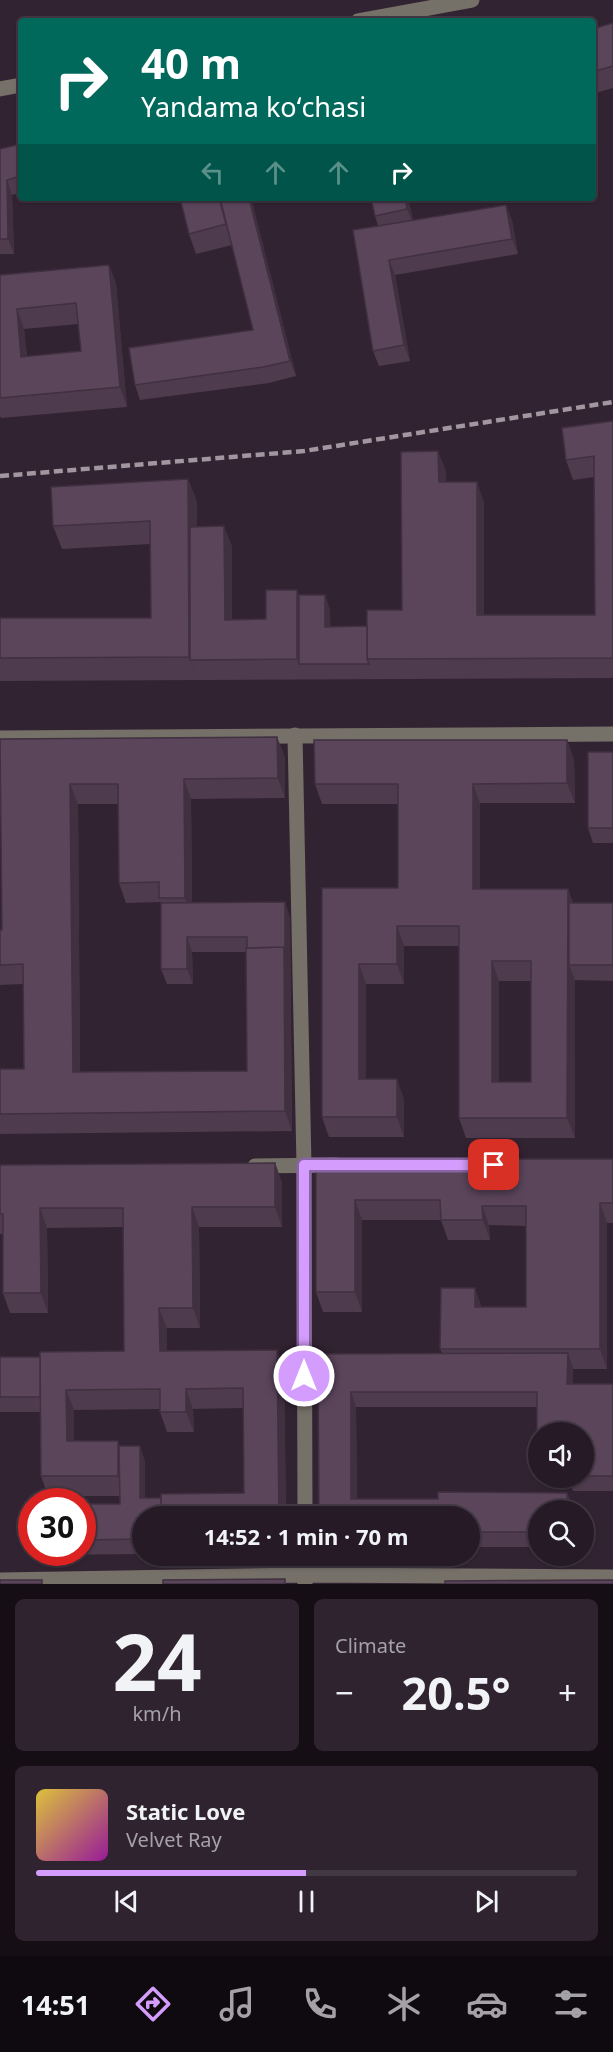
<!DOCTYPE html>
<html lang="en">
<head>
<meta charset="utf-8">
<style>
  :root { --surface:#261a26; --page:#2e232e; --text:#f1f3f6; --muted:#a4a1a7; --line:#423843; --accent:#d49cfc }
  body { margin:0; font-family:"Noto Sans",sans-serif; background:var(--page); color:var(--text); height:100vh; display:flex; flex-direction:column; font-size:22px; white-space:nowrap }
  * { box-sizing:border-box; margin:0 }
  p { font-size:20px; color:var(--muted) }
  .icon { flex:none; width:33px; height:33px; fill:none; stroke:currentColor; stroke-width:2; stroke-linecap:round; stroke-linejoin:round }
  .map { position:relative; height:1584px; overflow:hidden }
  .sheet { display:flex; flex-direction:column; gap:15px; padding:15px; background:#150e15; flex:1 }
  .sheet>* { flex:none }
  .hud { position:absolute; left:18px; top:18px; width:578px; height:183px; border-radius:6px; box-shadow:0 2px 4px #0004,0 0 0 2px var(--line); background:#00695c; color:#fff; overflow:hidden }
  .controls { position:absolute; left:528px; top:1422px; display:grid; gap:12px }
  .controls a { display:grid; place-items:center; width:66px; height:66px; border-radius:50%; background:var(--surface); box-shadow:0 2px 4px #0004,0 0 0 2px var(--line); font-size:30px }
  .speed { position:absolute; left:18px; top:1488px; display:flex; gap:12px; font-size:30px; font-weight:700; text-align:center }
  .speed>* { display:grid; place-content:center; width:78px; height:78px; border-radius:50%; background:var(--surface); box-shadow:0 2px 4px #0004,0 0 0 2px var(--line); line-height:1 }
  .speed .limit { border:9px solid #d22; background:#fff; color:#111 }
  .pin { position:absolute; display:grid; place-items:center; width:51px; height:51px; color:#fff; margin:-26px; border-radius:12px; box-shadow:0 3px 9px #0006 }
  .me { position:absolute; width:66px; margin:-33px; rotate:0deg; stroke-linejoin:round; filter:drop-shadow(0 0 4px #0008) }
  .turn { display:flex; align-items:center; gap:21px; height:126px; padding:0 24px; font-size:27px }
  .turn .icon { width:78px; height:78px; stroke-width:2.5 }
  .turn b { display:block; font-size:42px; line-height:51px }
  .lanes { display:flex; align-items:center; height:57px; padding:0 24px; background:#0003; justify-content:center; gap:30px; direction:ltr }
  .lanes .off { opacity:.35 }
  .big { font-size:45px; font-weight:700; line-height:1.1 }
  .sheet .tile { flex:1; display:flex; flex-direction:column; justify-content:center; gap:9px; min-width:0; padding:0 21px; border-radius:9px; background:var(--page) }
  .sheet .dial { align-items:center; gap:0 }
  .dial b { font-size:78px; line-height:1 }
  .song { display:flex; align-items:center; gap:18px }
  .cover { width:72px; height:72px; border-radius:9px; background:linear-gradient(135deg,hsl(50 70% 55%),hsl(300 70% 35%)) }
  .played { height:6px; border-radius:3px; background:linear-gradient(90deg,var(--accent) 50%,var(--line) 50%) }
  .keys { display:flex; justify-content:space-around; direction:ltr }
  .heat { display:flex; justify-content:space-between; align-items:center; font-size:33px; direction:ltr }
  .sheet .tiles { flex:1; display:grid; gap:15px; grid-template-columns:1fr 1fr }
  .tile:last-child { grid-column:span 2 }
  .trip { position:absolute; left:132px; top:1506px; width:348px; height:60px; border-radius:30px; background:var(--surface); box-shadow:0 2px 4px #0004,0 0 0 2px var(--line); font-weight:700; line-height:60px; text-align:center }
  .tab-bar { display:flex; height:96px; justify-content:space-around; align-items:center; background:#0f0a0f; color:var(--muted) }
  .tab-bar .icon { width:42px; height:42px }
  .tab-bar .selected { color:var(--accent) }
  .tab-bar b { font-size:27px; color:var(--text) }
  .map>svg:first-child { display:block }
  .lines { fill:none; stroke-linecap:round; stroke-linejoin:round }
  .minor { stroke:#757068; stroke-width:15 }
  .rail { stroke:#a296a1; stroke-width:4.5; stroke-dasharray:9 4.5; stroke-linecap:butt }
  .wall { fill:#4e3b4e; fill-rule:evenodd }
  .shaded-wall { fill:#403040 }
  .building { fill:#5b455b; stroke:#403040; stroke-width:1.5; fill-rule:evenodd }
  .route-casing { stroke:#8a65a4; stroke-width:15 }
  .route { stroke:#d49cfc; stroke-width:10 }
</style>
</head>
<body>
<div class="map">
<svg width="613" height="1584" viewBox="0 0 613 1584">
  <rect width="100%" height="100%" fill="#322332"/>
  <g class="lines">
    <g class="minor">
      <path d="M358,21L472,0"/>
      <path d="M0,89L21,85"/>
      <path d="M295,735L304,1165L305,1516"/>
      <path d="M0,738L613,734"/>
      <path d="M255,1166L336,1165"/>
      <path d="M305,1556V1584"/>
      <path d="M0,1580L305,1575L613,1577"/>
    </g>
    <path class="rail" d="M0,476L304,451L613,402"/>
  </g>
  <g class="wall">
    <path d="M613,23V88L592,94V29Z"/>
    <path d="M21,144V193L12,195L14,254H0V149Z"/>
    <path d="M180,198H251L296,376L269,383L140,400L135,385L253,330L232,245L196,254L189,234Z"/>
    <path d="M408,198L413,220H512L518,254L395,275L410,361L379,366L373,351L378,226L375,216Z"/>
    <path d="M109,265L116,284L127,407L1,418L0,416V275ZM78,324L81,351L27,357L24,329Z"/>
    <path d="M613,421V678L0,681V618H151L150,544L62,549L53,526L188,479L197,502V527L232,546V620L266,619L299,595H325L330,610V627L367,626L402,610L446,471V482L484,502V615H595L594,477L573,480L566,460Z"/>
    <path d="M0,739L285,757V798L191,799L192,902L290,917L292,1131L0,1134V1069H24L23,984L0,985V930H2ZM78,804H118L119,883L126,903L161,902V969L167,984H193L192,952H246L247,1071L80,1072Z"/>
    <path d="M567,740L574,760L575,803H480V889H568L573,903H613V981L575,980V1138H466L459,1118V946H404V984H366V1079L404,1099V1137H329L322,1117V888H398V804H322L315,784ZM499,981H531V1082H499Z"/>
    <path d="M613,752V843H593L588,828Z"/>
    <path d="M316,1159H613V1223H607V1369H573V1384H613V1491H573L568,1478H584V1432H538V1452L537,1447V1407H356L357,1499H438L567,1493L573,1508L538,1510V1547H470V1516H319L318,1354L442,1353L440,1349L475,1288L481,1307H526V1226L489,1225L490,1240H448L441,1220H362V1312H323L316,1292Z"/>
    <path d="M275,1163L282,1183V1227H199L200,1328H167V1351L284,1370L286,1516H142V1554L39,1555L38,1552H82V1504H120V1496H48L41,1476L40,1412H0V1357H40L124,1351L123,1227L47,1228L48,1313H10L3,1293V1234H0V1165ZM243,1408L244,1493L161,1498H145V1461L119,1446L74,1441V1410L160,1409V1412L167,1432H194L193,1409Z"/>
  </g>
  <g class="shaded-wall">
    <path d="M7,180L12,195L14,254L8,239Z"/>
    <path d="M249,198H251L296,376L290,361Z"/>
    <path d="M405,198H408L415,229L407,209Z"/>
    <path d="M506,205L512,220L518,254L512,239Z"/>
    <path d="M389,260L395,275L410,361L404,345Z"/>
    <path d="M109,265L116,284L127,407L120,387Z"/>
    <path d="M17,309L24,329L29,377L21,357Z"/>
    <path d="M438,451L446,471V502L439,482Z"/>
    <path d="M188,479L197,502V660H190L198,680L189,657Z"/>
    <path d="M477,482L484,502V635L477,615Z"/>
    <path d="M224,526L232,546V640L225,620Z"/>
    <path d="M297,590L304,610L299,664L297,659Z"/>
    <path d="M325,595L330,610L331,642L325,627Z"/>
    <path d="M277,737L285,757V798L278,778Z"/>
    <path d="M567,740L574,760L575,803L567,783Z"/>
    <path d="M184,779L191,799L192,917L185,898Z"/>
    <path d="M70,784L78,804L80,1092L73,1072Z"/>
    <path d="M473,784L480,803V909L473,889Z"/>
    <path d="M568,889L575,908L569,965L575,980V1138L567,1118Z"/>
    <path d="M285,902L290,917L292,1131L285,1111L284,947Z"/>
    <path d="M397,926L404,946V984L397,964Z"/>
    <path d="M187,937L192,952L193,984L187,969Z"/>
    <path d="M492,961L499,981V1102L492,1082Z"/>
    <path d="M359,964L366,984V1099L359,1079Z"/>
    <path d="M397,1079L404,1099V1137L397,1117Z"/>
    <path d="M275,1163L282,1183V1227L275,1207Z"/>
    <path d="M355,1200L362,1220V1312L355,1292Z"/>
    <path d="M600,1203L607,1223V1369L600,1349Z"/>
    <path d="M482,1206L489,1225L490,1240L483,1220Z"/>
    <path d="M192,1207L199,1227L200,1328L193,1308Z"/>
    <path d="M40,1208L47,1228L48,1313L41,1293Z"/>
    <path d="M475,1288L482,1308L475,1307Z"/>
    <path d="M159,1308L167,1328V1371L160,1351Z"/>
    <path d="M277,1350L284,1370L286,1516H279Z"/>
    <path d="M568,1353L573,1368V1399L567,1384Z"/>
    <path d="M186,1389L193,1409L194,1432L186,1412Z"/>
    <path d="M66,1390L74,1410V1461L67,1441Z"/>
    <path d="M351,1392L356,1407L357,1514L351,1499Z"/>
    <path d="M118,1441L125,1461V1496L118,1476Z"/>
    <path d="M140,1446L145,1461V1513L140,1498Z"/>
    <path d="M567,1493L573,1508V1510H567Z"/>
  </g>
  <g class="building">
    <path d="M613,23V66L592,72V29Z"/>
    <path d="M21,144V176L7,180L8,239H0V149Z"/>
    <path d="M180,198H219L226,224L189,234Z"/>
    <path d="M220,198H249L290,361L263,367L135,385L129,348L253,330Z"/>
    <path d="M371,198H405L407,209L375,216Z"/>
    <path d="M506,205L512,239L389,260L404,345L373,351L353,230Z"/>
    <path d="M109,265L120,387L0,398V275ZM76,303L81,351L21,357L17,309Z"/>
    <path d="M613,421V658L367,659V610H402L401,452L438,451L439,482H477V615H595L594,456L566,460L562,428Z"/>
    <path d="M188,479L189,657L0,658V618H151L150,521L53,526L51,487Z"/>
    <path d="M224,526L225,620L266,619V590H297V659L190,660V527Z"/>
    <path d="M299,595H325V627L367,626V659L369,664H299Z"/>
    <path d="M277,737L278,778L184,779L185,898H159V882L119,883L118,784H70L73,1072L247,1071L246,948L284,947L285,1111L0,1114V1069H24L23,964L0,965V930H2L0,739Z"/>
    <path d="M314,740H567V783L473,784V889H568L567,1118H459V926H397V964H359V1079H397V1117H322V888H398V784H315ZM492,961H531V1082H492Z"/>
    <rect x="588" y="752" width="25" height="76"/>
    <path d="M285,902V952L284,947L247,948V937H187V969H161V903Z"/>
    <rect x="569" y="903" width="44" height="62"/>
    <path d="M316,1159H613V1203H600V1349H440L441,1288H475V1307H526V1206H482L483,1220H441L440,1200H355V1292H316Z"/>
    <path d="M275,1163V1207H192L193,1308H159L160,1351L277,1350L279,1516H161V1494L244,1493L243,1388L186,1389V1412H160V1389L66,1390L67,1441H118V1476H41L40,1352L124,1351L123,1208H40L41,1293H3V1214H0V1165Z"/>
    <path d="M568,1353L567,1384H613V1476H584V1432H538V1447H537V1392H351V1499H438V1492L567,1493V1510H538V1532H470V1516H319L318,1354Z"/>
    <rect x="0" y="1357" width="40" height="40"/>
    <path d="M119,1446H140V1498H161V1516H142V1539L82,1540V1504H120Z"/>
    <path d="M285,1579V1584H163V1580Z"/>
    <rect x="0" y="1580" width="42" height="4"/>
    <path d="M613,1580V1584H445V1581Z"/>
  </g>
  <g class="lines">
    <g class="route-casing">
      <path id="route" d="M304,1376V1165H494"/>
    </g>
    <use href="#route" class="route"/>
  </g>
</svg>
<div class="controls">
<a><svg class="icon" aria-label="sound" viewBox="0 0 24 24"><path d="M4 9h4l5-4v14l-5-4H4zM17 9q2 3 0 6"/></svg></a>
<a><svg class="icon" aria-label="search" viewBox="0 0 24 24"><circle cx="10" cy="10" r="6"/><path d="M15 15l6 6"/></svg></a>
</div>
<div class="speed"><div class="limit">30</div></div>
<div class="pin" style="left:494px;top:1165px;background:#d93025"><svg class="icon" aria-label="arrive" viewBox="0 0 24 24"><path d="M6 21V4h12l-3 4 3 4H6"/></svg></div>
<svg class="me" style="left:304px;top:1376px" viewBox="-20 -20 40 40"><circle r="17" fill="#d49cfc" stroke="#fff" stroke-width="3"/><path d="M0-11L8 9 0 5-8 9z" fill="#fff"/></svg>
<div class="trip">14:52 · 1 min · 70 m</div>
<div class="hud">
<div class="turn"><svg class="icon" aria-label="right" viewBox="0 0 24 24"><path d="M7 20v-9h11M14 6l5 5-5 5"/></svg><div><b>40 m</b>Yandama koʻchasi</div></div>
<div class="lanes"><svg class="icon off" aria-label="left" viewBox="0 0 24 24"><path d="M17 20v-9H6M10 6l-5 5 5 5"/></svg><svg class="icon off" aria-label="ahead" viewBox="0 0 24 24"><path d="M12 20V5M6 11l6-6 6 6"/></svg><svg class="icon off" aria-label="ahead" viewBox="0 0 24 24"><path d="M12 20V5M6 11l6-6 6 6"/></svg><svg class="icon" aria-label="right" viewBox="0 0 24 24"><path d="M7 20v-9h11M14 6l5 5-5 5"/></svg></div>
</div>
</div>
<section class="sheet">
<div class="tiles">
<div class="tile dial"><b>24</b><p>km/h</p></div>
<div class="tile"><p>Climate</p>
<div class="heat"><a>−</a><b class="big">20.5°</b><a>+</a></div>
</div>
<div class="tile">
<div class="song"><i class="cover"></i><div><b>Static Love</b><p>Velvet Ray</p></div></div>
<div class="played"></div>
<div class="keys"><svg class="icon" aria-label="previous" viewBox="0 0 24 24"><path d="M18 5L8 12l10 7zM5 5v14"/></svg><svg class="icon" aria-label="pause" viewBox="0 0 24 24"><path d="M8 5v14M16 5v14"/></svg><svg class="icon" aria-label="next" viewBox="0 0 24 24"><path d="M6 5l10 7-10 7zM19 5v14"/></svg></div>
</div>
</div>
</section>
<nav class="tab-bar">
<b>14:51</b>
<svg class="icon selected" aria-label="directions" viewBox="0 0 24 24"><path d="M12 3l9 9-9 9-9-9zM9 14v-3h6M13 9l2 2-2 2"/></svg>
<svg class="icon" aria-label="music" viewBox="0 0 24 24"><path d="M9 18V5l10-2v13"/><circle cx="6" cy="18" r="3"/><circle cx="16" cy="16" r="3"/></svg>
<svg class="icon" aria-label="phone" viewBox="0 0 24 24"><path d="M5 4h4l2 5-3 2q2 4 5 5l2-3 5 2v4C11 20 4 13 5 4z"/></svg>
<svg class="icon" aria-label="climate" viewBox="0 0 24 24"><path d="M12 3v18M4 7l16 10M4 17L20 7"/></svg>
<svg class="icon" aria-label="car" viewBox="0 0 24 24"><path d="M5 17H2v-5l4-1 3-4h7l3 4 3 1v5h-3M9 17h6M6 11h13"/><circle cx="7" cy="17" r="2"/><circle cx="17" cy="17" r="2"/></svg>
<svg class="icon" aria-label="filters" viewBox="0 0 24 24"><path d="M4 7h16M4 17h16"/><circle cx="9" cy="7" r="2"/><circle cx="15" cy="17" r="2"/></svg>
</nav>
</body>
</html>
